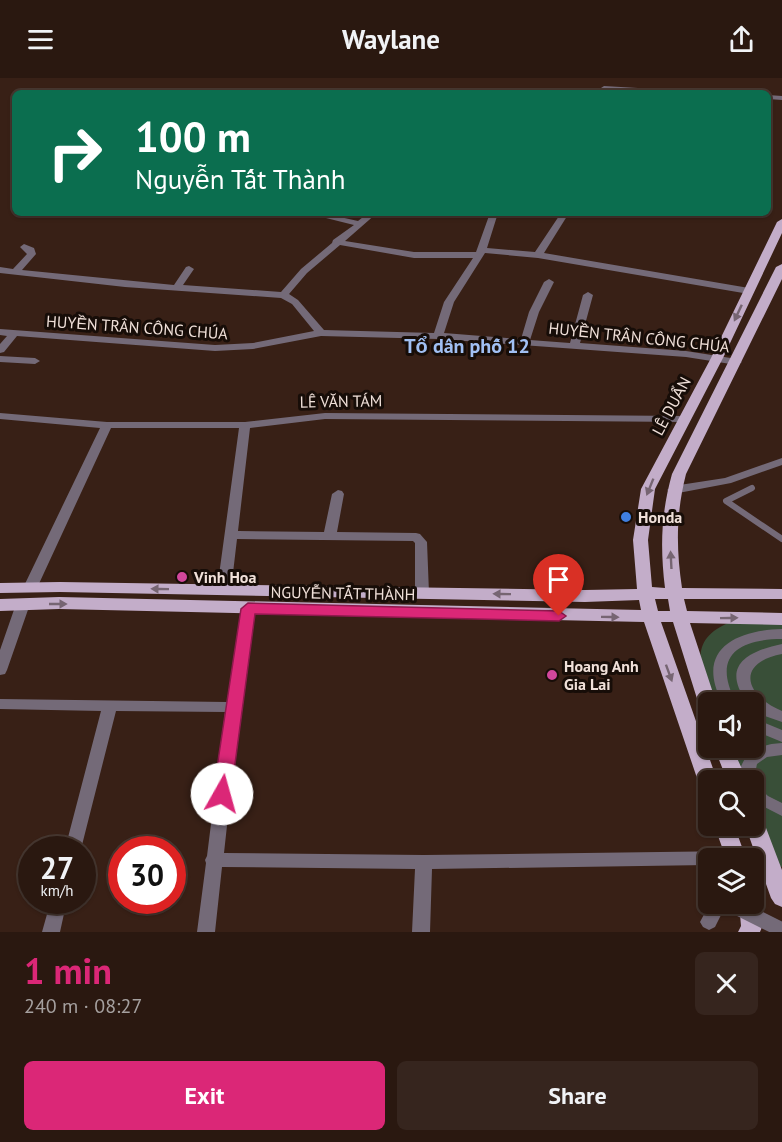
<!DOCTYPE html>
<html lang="en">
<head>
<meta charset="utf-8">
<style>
	body { margin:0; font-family:"PT Sans",sans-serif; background:#36251e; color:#f1f3f6; height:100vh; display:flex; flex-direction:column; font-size:22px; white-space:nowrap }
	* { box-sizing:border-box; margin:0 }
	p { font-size:20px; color:#a5a09f }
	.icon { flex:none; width:33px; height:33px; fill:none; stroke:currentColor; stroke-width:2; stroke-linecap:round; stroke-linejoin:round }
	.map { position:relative; height:854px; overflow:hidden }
	.panel { display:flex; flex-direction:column; background:#2a1810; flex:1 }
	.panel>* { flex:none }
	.hud { position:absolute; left:12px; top:12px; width:759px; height:126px; border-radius:9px; box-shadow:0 2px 4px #0004,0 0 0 2px #463730; background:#0b6e4f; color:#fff; overflow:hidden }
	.controls { position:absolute; left:698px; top:614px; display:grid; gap:12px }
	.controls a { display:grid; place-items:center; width:66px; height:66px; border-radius:9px; background:#2a1810; box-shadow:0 2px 4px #0004,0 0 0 2px #463730; font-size:30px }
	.speed { position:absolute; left:18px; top:758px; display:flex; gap:12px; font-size:30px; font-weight:700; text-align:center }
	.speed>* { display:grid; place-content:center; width:78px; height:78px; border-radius:50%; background:#2a1810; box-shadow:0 2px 4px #0004,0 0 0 2px #463730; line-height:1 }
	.speed small { font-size:15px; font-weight:400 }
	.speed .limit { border:9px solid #d22; background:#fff; color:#111 }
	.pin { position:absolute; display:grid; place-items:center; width:51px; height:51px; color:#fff; margin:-62px -26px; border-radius:50% 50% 50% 0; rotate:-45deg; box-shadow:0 0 6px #0007 }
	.pin .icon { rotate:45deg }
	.me { position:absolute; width:66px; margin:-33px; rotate:7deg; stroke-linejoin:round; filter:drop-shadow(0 0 4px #0008) }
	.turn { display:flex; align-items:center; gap:21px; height:126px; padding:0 24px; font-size:27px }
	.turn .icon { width:78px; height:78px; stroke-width:2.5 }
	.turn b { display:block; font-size:42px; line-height:51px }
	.round { display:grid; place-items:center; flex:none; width:63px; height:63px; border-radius:9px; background:#36251e }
	.head { display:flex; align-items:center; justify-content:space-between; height:102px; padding:0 24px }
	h1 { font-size:36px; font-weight:800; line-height:45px; color:#db2777 }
	.cta { display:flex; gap:12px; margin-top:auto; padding:12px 24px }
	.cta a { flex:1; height:69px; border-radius:9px; background:#db2777; color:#fff; font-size:24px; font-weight:800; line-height:69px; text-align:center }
	.cta a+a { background:#36251e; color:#f1f3f6 }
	header { display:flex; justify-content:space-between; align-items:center; height:78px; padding:0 24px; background:#2a1810; font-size:27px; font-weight:800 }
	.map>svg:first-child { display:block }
	.green { fill:#394f38 }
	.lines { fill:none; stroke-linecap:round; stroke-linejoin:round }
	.lane { stroke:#746a78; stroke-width:6 }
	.street { fill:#746a78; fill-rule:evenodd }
	.primary { fill:#c3adc9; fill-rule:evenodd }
	.street-bridge { stroke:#746a78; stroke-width:15 }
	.oneway { fill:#766572 }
	.route { fill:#db2777; stroke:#8e194d; stroke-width:1.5 }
	.shop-dot { fill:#3f7fe0; stroke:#170d08; stroke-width:2 }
	.hotel-dot { fill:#d1479c; stroke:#170d08; stroke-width:2 }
	.labels { text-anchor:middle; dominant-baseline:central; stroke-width:6; stroke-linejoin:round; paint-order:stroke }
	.street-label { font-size:16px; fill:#f0e0d9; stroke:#170d08 }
	.poi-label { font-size:16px; font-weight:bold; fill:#f0e0d9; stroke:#170d08; text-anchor:start }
	.quarter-label { font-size:20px; font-weight:bold; fill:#a1c0f3; stroke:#170d08 }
</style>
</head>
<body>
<header><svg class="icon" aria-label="menu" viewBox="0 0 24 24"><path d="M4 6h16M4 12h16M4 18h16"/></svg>Waylane<svg class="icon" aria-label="share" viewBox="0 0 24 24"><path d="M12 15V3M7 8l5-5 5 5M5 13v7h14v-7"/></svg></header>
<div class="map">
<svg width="782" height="854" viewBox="0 0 782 854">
	<rect width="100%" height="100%" fill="#382016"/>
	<!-- green -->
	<path class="green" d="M733,543L782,544V789L775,786L753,735V702H740L727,669H753V624H709C700,586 688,560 733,543Z"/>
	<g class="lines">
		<!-- lane -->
		<path class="lane" d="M752,410L726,423L782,461"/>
		<!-- street -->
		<path class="street" d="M604,8L689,13L692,15H654L602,11L601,10Z
			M768,17L782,18V22L768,21Z
			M306,135H322L358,143L368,135H377L345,163L414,174H476L490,135H498L487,170L535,174L561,135H569L544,175L749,210L754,213L749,216L538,180L485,175L454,224L444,255L521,261L529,234L544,204L549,201L554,204L539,234L530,262L570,265L583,217L588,214L593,217L580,265L686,273L737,281L742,284L737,287L686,279L438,261L321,258L253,271L215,273L17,258L4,274L0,275V266L7,258L0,257V251L215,267L253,265L314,253L292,226L281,220L125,209L0,195V189L13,191L27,176L20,169L24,166L34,170L36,176L22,192L174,207L186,189L189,188L194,191L183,207L281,214L301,191L332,165L333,162L354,147ZM340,167L414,180H473L444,224L434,255L324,252L298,222L289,216L307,195Z
			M0,278L35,280L40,283L35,286L0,284Z
			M0,335L107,344H245L325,335L683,338L688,341L683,344L325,341L250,350L238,453L324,454L332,416L338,412L342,413L344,416L337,454L416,455L420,456L427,464L429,515L427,518H417L415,515V465L413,463L237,461L231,512L229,515H219L217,512L239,350H111L37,510L30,514L25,513L23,510L100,350L0,341Z
			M782,380V387L731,405L673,416L667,412L673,408L725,400Z
			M23,522L28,523L30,526L7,592L5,596L0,597V572L16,526L18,523Z
			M248,526L253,528L255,531L240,629L224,775L424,777L736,773L742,775L744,780H708V787L432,791L430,854H412L415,791L222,789L215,854H197L206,785L205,782L207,778L225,634L116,633L81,771H65L101,633L0,631V621L227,624L241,531L243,528Z
			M782,551V561C737,561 712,579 736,624H722C695,572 735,552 782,551Z
			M782,566V576C735,585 745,618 782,633V644L762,637L753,630V624H747C720,587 749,573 782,566Z
			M753,640L782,652V664L753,652Z
			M782,665V677L767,679L757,686L753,705V702H739C739,676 758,666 782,665Z
			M753,707L758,709L768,718L782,725V738L753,723Z
			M51,822H67L60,854H42Z
			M710,825H727L715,849L709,852L703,849L700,844Z"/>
		<!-- primary -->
		<path class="primary" d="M782,141V155L723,280L655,411L648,462L652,509L665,510C660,470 661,435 672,396L776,189L782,186V201L686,396C676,435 676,470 682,510L782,511V521H684L687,533L782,535V547L690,545L716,624H708V634L702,632L699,627L673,544H661L697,646L708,645V659H702L717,702H708V711L701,708L698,703L644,544L59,531L0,533V521L59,519L641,532L639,522L585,524L60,514L0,515V505L60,504L585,512L637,511L633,462L641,411L711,280L777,144ZM655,521H668L670,533H658Z
			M714,669H732L747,702H727Z
			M753,734L760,736L763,742L782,792V829L775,826L771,820L745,747H753Z
			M714,747H734L746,780H726Z
			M753,817L757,819C762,829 765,844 760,854H738L741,848L739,825H753Z"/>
		<!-- street-bridge -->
		<path class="street-bridge" d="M728,825L782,852"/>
	</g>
	<!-- one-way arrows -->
	<defs><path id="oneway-solid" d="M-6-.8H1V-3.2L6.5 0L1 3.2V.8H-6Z" transform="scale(1.5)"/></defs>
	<g class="oneway">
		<use href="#oneway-solid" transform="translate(738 235) rotate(115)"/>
		<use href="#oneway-solid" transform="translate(650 409) rotate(112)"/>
		<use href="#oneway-solid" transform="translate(671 482) rotate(-93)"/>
		<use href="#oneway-solid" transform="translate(160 511) rotate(-179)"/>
		<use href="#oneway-solid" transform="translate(502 516) rotate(-179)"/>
		<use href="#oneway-solid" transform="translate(58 526)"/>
		<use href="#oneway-solid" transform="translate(610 539) rotate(1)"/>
		<use href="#oneway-solid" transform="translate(729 540) rotate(-1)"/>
		<use href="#oneway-solid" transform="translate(669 595) rotate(70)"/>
	</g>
	<!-- route -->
	<path class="route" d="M248,525L559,533L566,538L559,543L255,536L231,716L228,721L222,723L216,721L213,716L241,531Z"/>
	<!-- markers -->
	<circle class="shop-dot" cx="626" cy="439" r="6"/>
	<g class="hotel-dot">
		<circle cx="182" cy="499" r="6"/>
		<circle cx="552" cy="597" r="6"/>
	</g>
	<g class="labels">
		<!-- street labels -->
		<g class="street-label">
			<text transform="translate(137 249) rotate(4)">HUYỀN TRÂN CÔNG CHÚA</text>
			<text transform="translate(639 259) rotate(6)">HUYỀN TRÂN CÔNG CHÚA</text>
			<text transform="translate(341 323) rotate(-1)">LÊ VĂN TÁM</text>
			<text transform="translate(671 328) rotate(-62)">LÊ DUẨN</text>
			<text transform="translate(343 515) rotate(1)">NGUYỄN TẤT THÀNH</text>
		</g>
		<!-- poi labels -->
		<g class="poi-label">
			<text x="638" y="439">Honda</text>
			<text x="194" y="499">Vinh Hoa</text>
			<text x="564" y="588">Hoang Anh<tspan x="564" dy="18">Gia Lai</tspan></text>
		</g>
		<!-- quarter labels -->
		<g class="quarter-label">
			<text x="467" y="268">Tổ dân phố 12</text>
		</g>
	</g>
</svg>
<div class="controls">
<a><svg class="icon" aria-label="sound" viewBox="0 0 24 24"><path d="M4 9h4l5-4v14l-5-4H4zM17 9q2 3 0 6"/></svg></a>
<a><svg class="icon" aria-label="search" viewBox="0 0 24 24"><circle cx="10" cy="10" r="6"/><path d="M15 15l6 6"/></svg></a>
<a><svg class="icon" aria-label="layers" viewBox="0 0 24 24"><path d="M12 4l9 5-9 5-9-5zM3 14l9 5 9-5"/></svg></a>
</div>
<div class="speed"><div>27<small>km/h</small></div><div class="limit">30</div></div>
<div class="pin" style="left:559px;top:538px;background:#d93025"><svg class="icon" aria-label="arrive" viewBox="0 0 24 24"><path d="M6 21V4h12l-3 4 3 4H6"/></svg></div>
<svg class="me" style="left:222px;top:716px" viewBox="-20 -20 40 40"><circle r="19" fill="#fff"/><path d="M0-13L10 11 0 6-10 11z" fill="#db2777"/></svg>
<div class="hud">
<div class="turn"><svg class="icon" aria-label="right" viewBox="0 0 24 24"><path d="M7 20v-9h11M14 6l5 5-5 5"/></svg><div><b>100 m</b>Nguyễn Tất Thành</div></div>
</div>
</div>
<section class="panel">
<div class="head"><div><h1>1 min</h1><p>240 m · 08:27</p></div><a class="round"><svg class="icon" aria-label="close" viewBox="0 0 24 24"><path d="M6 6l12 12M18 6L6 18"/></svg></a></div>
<div class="cta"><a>Exit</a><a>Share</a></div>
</section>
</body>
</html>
